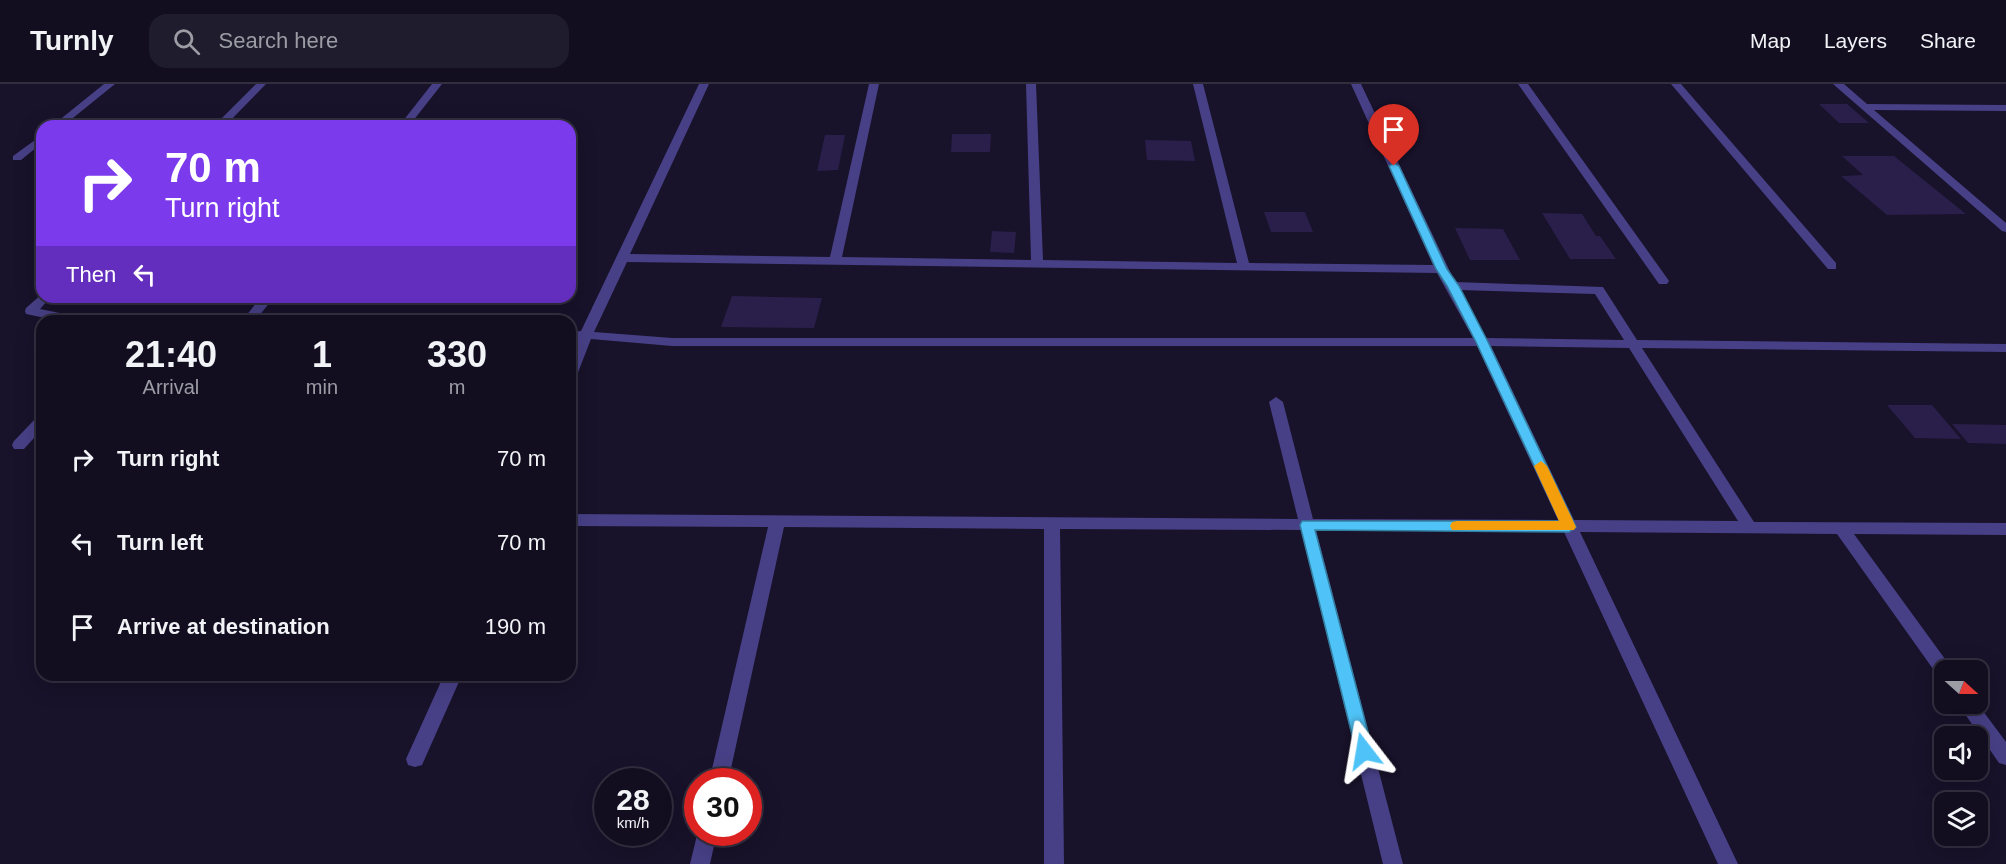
<!DOCTYPE html>
<html lang="en">
<head>
<meta charset="utf-8">
<style>
	body { margin:0; font-family:Arial,sans-serif; background:#1f1c2d; color:#f1f3f6; height:100vh; display:flex; flex-direction:column; font-size:22px; white-space:nowrap }
	* { box-sizing:border-box; margin:0 }
	p { font-size:20px; color:#9c9ca5 }
	.icon { flex:none; width:33px; height:33px; fill:none; stroke:currentColor; stroke-width:2; stroke-linecap:round; stroke-linejoin:round }
	.map { position:relative; flex:1; overflow:hidden }
	.side { position:absolute; left:36px; top:231px; width:540px; height:366px; display:flex; flex-direction:column; background:#120e20; border-radius:18px; box-shadow:0 6px 24px #0002,0 0 0 2px #312e3e }
	.side>* { flex:none }
	.top-card { position:absolute; left:36px; top:36px; width:540px; height:183px; border-radius:18px; box-shadow:0 6px 24px #0002,0 0 0 2px #312e3e; background:#7c3aed; color:#fff; overflow:hidden }
	.needle { width:39px; rotate:111deg }
	.controls { position:absolute; left:1934px; top:576px; display:grid; gap:12px }
	.controls a { display:grid; place-items:center; width:54px; height:54px; border-radius:12px; background:#120e20; box-shadow:0 6px 24px #0002,0 0 0 2px #312e3e; font-size:30px }
	.speed { position:absolute; left:594px; top:684px; display:flex; gap:12px; font-size:30px; font-weight:700; text-align:center }
	.speed>* { display:grid; place-content:center; width:78px; height:78px; border-radius:50%; background:#120e20; box-shadow:0 6px 24px #0002,0 0 0 2px #312e3e; line-height:1 }
	.speed small { font-size:15px; font-weight:400 }
	.speed .limit { border:9px solid #d22; background:#fff; color:#111 }
	.pin { position:absolute; display:grid; place-items:center; width:51px; height:51px; color:#fff; margin:-62px -26px; border-radius:50% 50% 50% 0; rotate:-45deg; box-shadow:0 0 6px #0007 }
	.pin .icon { rotate:45deg }
	.me { position:absolute; width:66px; margin:-33px; rotate:346deg; stroke-linejoin:round; filter:drop-shadow(0 0 4px #0008) }
	.turn { display:flex; align-items:center; gap:21px; height:126px; padding:0 30px; font-size:27px }
	.turn .icon { width:78px; height:78px; stroke-width:2.5 }
	.turn b { display:block; font-size:42px; line-height:51px }
	.then { display:flex; align-items:center; height:57px; padding:0 30px; background:#0003; gap:12px; font-size:22px }
	.eta { display:flex; justify-content:space-evenly; align-items:center; height:102px; text-align:center }
	.eta b { font-size:36px; font-weight:600; line-height:42px }
	ul { padding:0; list-style:none }
	li { display:flex; align-items:center; gap:18px; height:84px; padding:0 30px }
	li div { flex:1 }
	li b { display:block; font-size:22px }
	li em { font-style:normal }
	header { display:flex; align-items:center; gap:36px; box-sizing:border-box; height:84px; padding:0 30px; background:#120e20; border-bottom:2px solid #312e3e }
	header strong { font-size:28px }
	nav { display:flex; gap:33px; margin-inline-start:auto; font-size:21px }
	.search { width:420px; height:54px; background:#1f1c2d; display:flex; align-items:center; gap:15px; box-sizing:border-box; padding:0 21px; border-radius:18px; color:#9c9ca5; font-size:22px }
	.map>svg:first-child { display:block }
	.building { fill:#2a1f4a }
	.lines { fill:none; stroke-linecap:round; stroke-linejoin:round }
	.street { fill:#474086; fill-rule:evenodd }
	.route { fill:#4fc3f7; stroke:#337fa1; stroke-width:1.5 }
	.slow { fill:#f59e0b }
</style>
</head>
<body>
<header>
<strong>Turnly</strong>
<div class="search"><svg class="icon" aria-label="search" viewBox="0 0 24 24"><circle cx="10" cy="10" r="6"/><path d="M15 15l6 6"/></svg>Search here</div>
<nav><a>Map</a><a>Layers</a><a>Share</a></nav>
</header>
<div class="map">
<svg width="2006" height="780" viewBox="0 0 2006 780">
	<rect width="100%" height="100%" fill="#18122a"/>
	<!-- building -->
	<path class="building" d="M1819,20H1847L1869,39H1839Z
		M952,50H991L990,68H951Z
		M825,51H845L838,86L817,87Z
		M1145,56L1191,57L1195,77L1147,76Z
		M1842,72H1894L1966,130L1887,131L1841,92L1863,91Z
		M1264,128H1305L1313,148H1271Z
		M1542,129L1582,130L1596,152H1600L1616,175H1570Z
		M1455,144L1503,145L1520,176H1470Z
		M992,147L1016,148L1014,169L990,168Z
		M732,212L822,214L814,244L721,243Z
		M1887,321H1932L1961,355L1915,354Z
		M1952,340L2006,341V360L1968,359Z"/>
	<g class="lines">
		<!-- street -->
		<path class="street" d="M104,0H115L63,42H52Z
			M256,0H266L225,42H214Z
			M432,0H442L409,42H399Z
			M699,0H709L630,170L830,173L869,0H879L842,173L1031,176L1026,0H1036L1043,176L1237,179L1193,0H1203L1249,179L1433,181L1351,0H1361L1455,198L1603,203L1637,256L2006,260V268L1642,264L1754,438L2006,439V451L1854,450L1953,586H1944V594L1938,592L1837,450L1580,448L1738,780H1718L1564,448L1316,446L1403,780H1383L1301,446L1060,445L1064,780H1044V445L784,443L728,698H709L768,443L570,442V430L1298,435L1269,318L1276,313L1283,318L1313,435L1558,436L1477,262H672L591,255L577,291L570,295V274L578,256H570V248L581,247ZM627,178L1437,189L1473,254H672L594,248ZM1459,206L1595,210L1624,256L1486,254ZM1491,262L1629,264L1738,437L1574,436Z
			M1518,0H1528L1667,194L1669,197L1667,200H1659Z
			M1671,0H1681L1836,179V185H1828Z
			M1833,0H1844L1867,20L2006,21V27L1874,26L2006,139V148L2002,147Z
			M42,51V59L21,76H13V72Z
			M42,210V213H51L40,225L84,234L85,237H60L26,230L25,227L26,224Z
			M261,213H274L255,237H242Z
			M42,331V345L24,365H14L12,361L14,357L37,333Z
			M444,591H462L422,681L415,683L408,681L406,675Z
			M1977,619L2006,658V681L1999,679L1958,620Z
			M698,747L717,748L710,780H690Z"/>
	</g>
	<!-- route -->
	<path class="route" d="M1394,79L1399,82L1447,185L1459,202L1488,258L1576,443L1569,448L1315,446L1373,667L1370,672L1364,675L1358,672L1356,667L1300,441L1302,437H1560L1476,258L1447,202L1436,185L1389,82Z"/>
	<!-- slow -->
	<path class="slow" d="M1541,377L1547,382L1576,443L1574,446H1452L1450,442L1452,438L1457,437H1559L1534,382Z"/>
</svg>
<div class="controls">
<a><svg class="needle" viewBox="-14 -14 28 28"><path d="M0-13l5 13h-10z" fill="#e53935"/><path d="M0 13l5-13h-10z" fill="#9c9ca5"/></svg></a>
<a><svg class="icon" aria-label="sound" viewBox="0 0 24 24"><path d="M4 9h4l5-4v14l-5-4H4zM17 9q2 3 0 6"/></svg></a>
<a><svg class="icon" aria-label="layers" viewBox="0 0 24 24"><path d="M12 4l9 5-9 5-9-5zM3 14l9 5 9-5"/></svg></a>
</div>
<div class="speed"><div>28<small>km/h</small></div><div class="limit">30</div></div>
<div class="pin" style="left:1394px;top:82px;background:#d93025"><svg class="icon" aria-label="arrive" viewBox="0 0 24 24"><path d="M6 21V4h12l-3 4 3 4H6"/></svg></div>
<svg class="me" style="left:1364px;top:667px" viewBox="-20 -20 40 40"><path d="M0-17L14 15 0 8-14 15z" fill="#4fc3f7" stroke="#fff" stroke-width="4"/></svg>
<div class="top-card">
<div class="turn"><svg class="icon" aria-label="right" viewBox="0 0 24 24"><path d="M7 20v-9h11M14 6l5 5-5 5"/></svg><div><b>70 m</b>Turn right</div></div>
<div class="then">Then<svg class="icon" aria-label="left" viewBox="0 0 24 24"><path d="M17 20v-9H6M10 6l-5 5 5 5"/></svg></div>
</div>
<section class="side">
<div class="eta">
<div><b>21:40</b><p>Arrival</p></div>
<div><b>1</b><p>min</p></div>
<div><b>330</b><p>m</p></div>
</div>
<ul>
<li><svg class="icon" aria-label="right" viewBox="0 0 24 24"><path d="M7 20v-9h11M14 6l5 5-5 5"/></svg><div><b>Turn right</b></div><em>70 m</em></li>
<li><svg class="icon" aria-label="left" viewBox="0 0 24 24"><path d="M17 20v-9H6M10 6l-5 5 5 5"/></svg><div><b>Turn left</b></div><em>70 m</em></li>
<li><svg class="icon" aria-label="arrive" viewBox="0 0 24 24"><path d="M6 21V4h12l-3 4 3 4H6"/></svg><div><b>Arrive at destination</b></div><em>190 m</em></li>
</ul>
</section>
</div>
</body>
</html>
